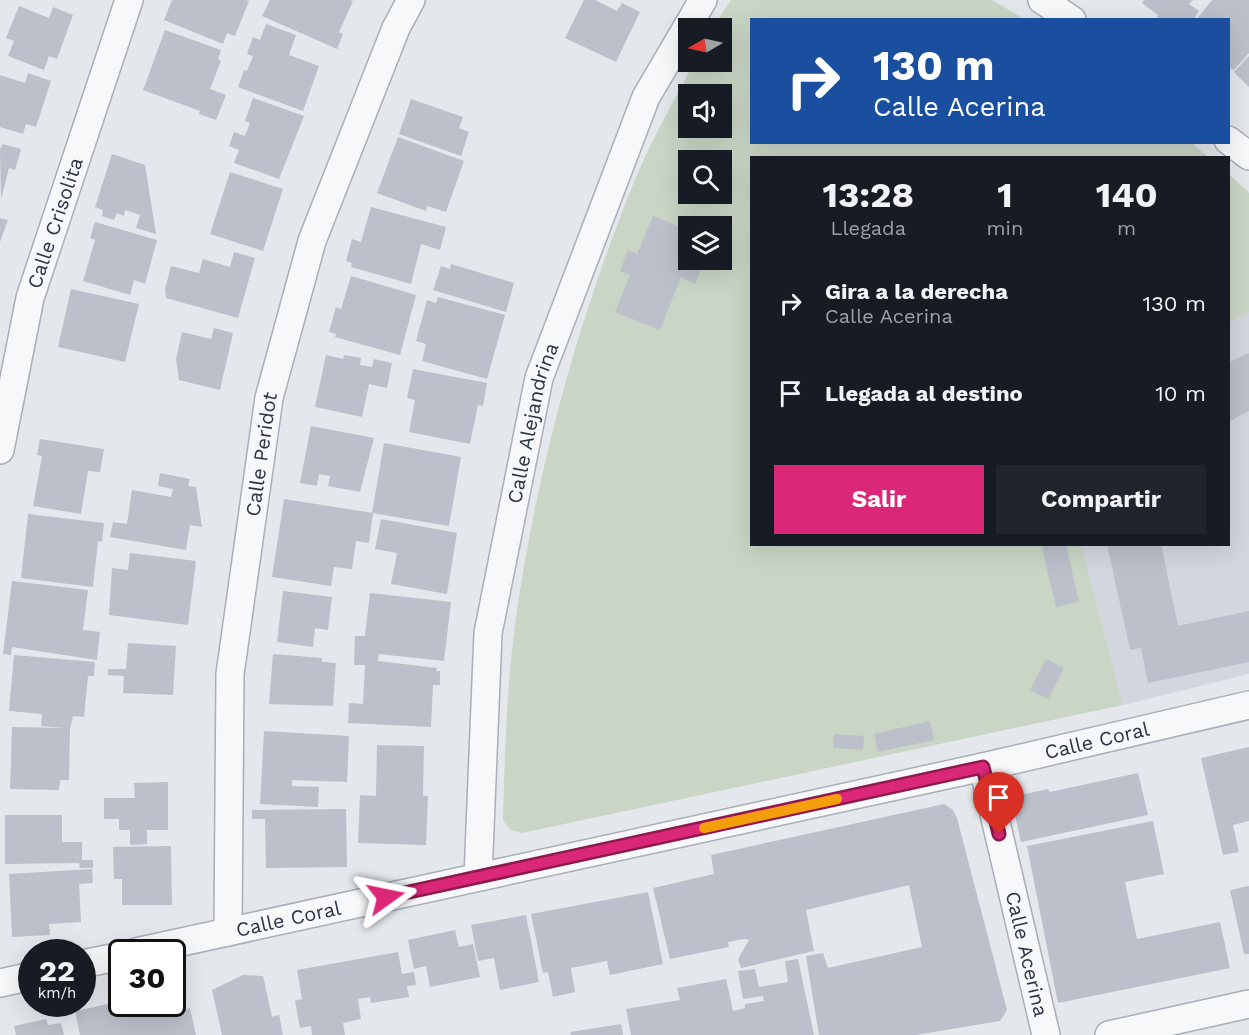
<!DOCTYPE html>
<html lang="es">
<head>
<meta charset="utf-8">
<style>
	body { margin:0; font-family:"Work Sans",sans-serif; background:#20242c; color:#f1f3f6; height:100vh; display:flex; flex-direction:column; font-size:22px; white-space:nowrap }
	* { box-sizing:border-box; margin:0 }
	p { font-size:20px; color:#9ea1a6 }
	.icon { flex:none; width:33px; height:33px; fill:none; stroke:currentColor; stroke-width:2; stroke-linecap:round; stroke-linejoin:round }
	.map { position:relative; flex:1; overflow:hidden }
	.details { position:absolute; left:750px; top:156px; width:480px; height:390px; display:flex; flex-direction:column; background:#171b24; border-radius:0px; box-shadow:0 6px 24px #0002 }
	.details>* { flex:none }
	.banner { position:absolute; left:750px; top:18px; width:480px; height:126px; border-radius:0px; box-shadow:0 6px 24px #0002; background:#1a4fa0; color:#fff; overflow:hidden }
	.needle { width:39px; rotate:261deg }
	.fabs { position:absolute; left:678px; top:18px; display:grid; gap:12px }
	.fabs a { display:grid; place-items:center; width:54px; height:54px; border-radius:0px; background:#171b24; box-shadow:0 6px 24px #0002; font-size:30px }
	.speed { position:absolute; left:18px; top:939px; display:flex; gap:12px; font-size:30px; font-weight:700; text-align:center }
	.speed>* { display:grid; place-content:center; width:78px; height:78px; border-radius:50%; background:#171b24; box-shadow:0 6px 24px #0002; line-height:1 }
	.speed small { font-size:15px; font-weight:400 }
	.speed .limit { border:3px solid #111; border-radius:9px; background:#fff; color:#111 }
	.pin { position:absolute; display:grid; place-items:center; width:51px; height:51px; color:#fff; margin:-62px -26px; border-radius:50% 50% 50% 0; rotate:-45deg; box-shadow:0 0 6px #0007 }
	.pin .icon { rotate:45deg }
	.me { position:absolute; width:66px; margin:-33px; rotate:78deg; stroke-linejoin:round; filter:drop-shadow(0 0 4px #0008) }
	.turn { display:flex; align-items:center; gap:21px; height:126px; padding:0 24px; font-size:27px }
	.turn .icon { width:78px; height:78px; stroke-width:2.5 }
	.turn b { display:block; font-size:42px; line-height:51px }
	.eta { display:flex; justify-content:space-evenly; align-items:center; height:102px; text-align:center }
	.eta b { font-size:36px; font-weight:700; line-height:42px }
	.button { display:flex; gap:12px; margin-top:auto; padding:12px 24px }
	.button a { flex:1; height:69px; border-radius:0px; background:#db2777; color:#fff; font-size:24px; font-weight:700; line-height:69px; text-align:center }
	.button a+a { background:#20242c; color:#f1f3f6 }
	ul { padding:0; list-style:none }
	li { display:flex; align-items:center; gap:18px; height:90px; padding:0 24px }
	li div { flex:1 }
	li b { display:block; font-size:22px }
	li em { font-style:normal }
	.map>svg:first-child { display:block }
	.built { fill:#d2d6de }
	.green { fill:#c9d6c5; fill-rule:evenodd }
	.building { fill:#bbc0ca }
	.lines { fill:none; stroke-linecap:round; stroke-linejoin:round }
	.minor-casing { stroke:#a9aeb7; stroke-width:30 }
	.minor { stroke:#f7f8fa; stroke-width:27 }
	.route-casing { stroke:#8e194d; stroke-width:15 }
	.route { stroke:#db2777; stroke-width:10 }
	.slow { stroke:#f59e0b; stroke-width:10 }
	.labels { text-anchor:middle; dominant-baseline:central; stroke-width:5; stroke-linejoin:round; paint-order:stroke }
	.street-label { font-size:20px; fill:#2b3445; stroke:#f4f6f9 }
</style>
</head>
<body>
<div class="map">
<svg width="1249" height="1035" viewBox="0 0 1249 1035">
	<rect width="100%" height="100%" fill="#e4e7ec"/>
	<!-- built -->
	<path class="built" d="M1249,312V674L1123,705L1081,545L1228,544L1229,323Z"/>
	<!-- green -->
	<path class="green" d="M731,0H992L1024,19L752,20V142H1191L1208,157L752,158V544L1081,545L1123,705L522,833L510,830L503,820C505,748 507,674 518,603C540,460 578,321 632,187C649,144 673,103 694,62H722V28H712ZM688,94H722V128H688ZM688,160H722V194H688ZM688,226H722V260H688Z
		M1229,174L1249,193V312L1229,323Z"/>
	<!-- building -->
	<path class="building" d="M172,0H245L249,1L235,36L227,33L223,44L164,20Z
		M270,0H350L353,1L339,32L343,34L337,49L262,16Z
		M584,0H595L617,11L622,3L640,12L616,62L565,38Z
		M1144,0H1193L1189,4L1199,11L1193,20H1155L1158,15L1142,3Z
		M1212,0H1249V53L1234,70L1228,67V20H1196Z
		M19,6L49,18L53,7L73,15L57,59L49,56L44,70L8,56L14,41L6,38Z
		M266,24L296,35L289,55L319,66L303,111L238,87L244,70L247,71L253,56L247,54L253,37L260,40Z
		M165,30L221,50L218,59L221,61L210,89L226,95L216,120L199,114L200,111L143,90Z
		M1249,56V87L1234,72Z
		M28,73L51,81L36,127L26,124L23,134L0,127V75L25,83Z
		M253,98L304,116L279,179L234,163L239,150L229,146L234,132L245,136L250,123L245,121Z
		M411,99L463,117L459,128L469,132L461,156L399,134Z
		M398,137L464,161L446,212L427,206L426,211L377,193Z
		M3,144L21,149L15,170L9,168L1,199L0,149Z
		M112,154L145,165L156,234L136,228L140,215L125,210L124,216L117,213L114,220L102,216L103,210L95,207Z
		M230,172L283,189L263,251L210,234Z
		M371,207L446,227L440,250L421,244L411,284L351,267L352,263L346,261L352,239L361,242Z
		M653,216L688,230V260H705L695,284L681,277L660,330L615,312L630,275L620,271L628,250L637,254Z
		M0,218L8,220L0,242Z
		M95,222L157,240L145,284L134,280L130,295L83,281L95,240L90,238Z
		M234,252L255,258L238,318L166,298L165,289L171,266L199,273L203,259L230,267Z
		M451,264L514,283L506,312L433,290L441,266L450,269Z
		M351,276L416,295L400,355L335,337L336,334L329,332L336,307L341,309Z
		M71,289L139,304L125,362L58,347Z
		M438,297L505,315L487,379L422,361L426,344L416,341L427,300L436,303Z
		M214,328L233,333L220,390L179,380L176,359L182,332L211,339Z
		M1249,353V411L1228,422V363Z
		M326,355L343,359L344,355L361,358L360,365L372,367L374,359L392,363L387,388L369,384L362,417L315,407Z
		M413,369L487,383L483,406L478,405L470,444L409,432L415,400L407,398Z
		M311,426L374,438L360,492L328,486L330,476L319,474L317,486L300,483Z
		M40,439L104,449L100,472L88,471L81,514L33,506L42,456L37,455Z
		M384,443L461,457L449,526L372,513Z
		M160,473L190,479L188,486L196,487L202,527L190,525L186,550L110,537L113,522L127,524L132,490L171,497L173,489L158,486Z
		M284,499L373,513L369,543L356,541L352,569L334,567L331,586L272,577Z
		M28,514L104,523L102,542L98,541L93,587L21,578Z
		M381,519L457,533L447,594L391,584L397,553L375,549Z
		M1041,544H1066L1079,602L1056,607Z
		M1107,544H1161L1178,626L1249,611V662L1148,683L1141,648L1130,650Z
		M130,553L196,561L188,625L109,615L112,568L128,570Z
		M12,581L88,590L83,630L100,632L97,660L12,647L11,655L3,654Z
		M283,591L332,597L328,630L315,628L313,647L277,642Z
		M370,593L451,602L444,661L379,654L378,661L437,668L436,671H440V685H433L431,727L348,723L349,703L363,704L365,665H354L355,636H365Z
		M128,643L176,646L173,695L123,693L124,676L108,675V669H126Z
		M273,654L322,658V662L336,663L333,706L269,704Z
		M14,655L95,662L94,676H88L84,717L73,716L70,729L69,780H60L59,790L10,789L12,727L65,728L41,726L42,714L9,711Z
		M1046,659L1064,668L1048,699L1030,690Z
		M930,721L934,740L878,752L874,734Z
		M264,731L349,736L347,782L292,780V786L319,787L318,807L260,804Z
		M834,734L864,736L863,750L833,748Z
		M377,745L424,746L423,796H428L426,845L358,843L360,795L376,796Z
		M1249,747V821L1233,825L1239,852L1223,855L1201,758Z
		M1138,773L1148,815L1021,842L1011,797L1048,789L1050,792Z
		M168,782V830H147V844L130,845V830H119V819H104V798H135L134,783Z
		M944,804L953,810L957,818L1007,1010L1000,1021L916,1035H819L806,956L823,953L828,968L922,947L909,885L806,910L814,951L741,968L738,959L749,940L744,939L728,942L729,947L670,959L653,888L714,874L711,855Z
		M346,809L347,867L266,868L265,819H252V810Z
		M5,815H62V842H82V860H93V868H80L79,863L5,864Z
		M1153,821L1164,874L1125,882L1137,939L1220,922L1230,968L1058,1003L1027,846Z
		M171,846L172,905H122V879H114L113,847Z
		M92,869L93,883L79,884L81,922L49,924L50,935L12,937L9,874Z
		M1249,886V954H1244L1230,890Z
		M648,892L663,964L610,975L607,961L571,968L575,992L553,997L548,972L543,973L531,914Z
		M526,915L539,982L500,990L494,958L478,961L471,925Z
		M455,930L459,947L473,944L480,977L430,987L426,966L414,969L408,940Z
		M398,952L402,974L414,972L416,985L407,986L409,997L371,1003L370,997L358,999L361,1019L343,1023L345,1035H312L311,1026L300,1028L295,1001L302,999L297,970Z
		M798,959L814,1035H631L626,1009L680,1000L677,988L726,979L733,1011L745,1008V1004L764,1001L763,996L743,999L738,971L755,969L759,987L788,982L785,961Z
		M243,975L263,976L272,1017L279,1015L283,1035H222L212,990Z
		M183,995L186,1009L190,1008L196,1035H80L75,1011L122,1001V1004L136,1005L172,1004V997Z
		M46,1019L48,1025L61,1023L64,1035H16L14,1026Z
		M621,1024L623,1035H571L570,1032Z"/>
	<g class="lines">
		<defs>
			<g id="minor">
				<path d="M1042,0L1072,20"/>
				<path d="M1228,140L1249,156"/>
				<path id="s1" d="M0,450L30,298L129,0"/>
				<path id="s2" d="M983,767L1046,1035"/>
				<path id="s3" d="M478,877L488,633L539,378L646,97L703,0"/>
				<path id="s4" d="M228,932L230,674L269,398L312,241L396,28L411,0"/>
				<path id="s5" d="M136,952L983,767L1249,705"/>
				<path d="M82,964L122,956"/>
				<path d="M0,983L32,976"/>
				<path d="M1109,1035L1249,1004"/>
			</g>
		</defs>
		<!-- minor casing -->
		<use href="#minor" class="minor-casing"/>
		<!-- minor -->
		<use href="#minor" class="minor"/>
	</g>
	<g class="lines">
		<defs>
			<path id="route" d="M386,897L983,767L999,834"/>
		</defs>
		<!-- route casing -->
		<use href="#route" class="route-casing"/>
		<!-- route -->
		<use href="#route" class="route"/>
		<!-- slow -->
		<path class="slow" d="M704,828L837,799"/>
	</g>
	<g class="labels">
		<!-- street labels -->
		<g class="street-label">
			<text stroke="none"><textPath href="#s1" startOffset="234">Calle Crisolita</textPath></text>
			<text stroke="none"><textPath href="#s3" startOffset="459">Calle Alejandrina</textPath></text>
			<text stroke="none"><textPath href="#s4" startOffset="480">Calle Peridot</textPath></text>
			<text stroke="none"><textPath href="#s5" startOffset="984">Calle Coral</textPath></text>
			<text stroke="none"><textPath href="#s5" startOffset="156">Calle Coral</textPath></text>
			<text stroke="none"><textPath href="#s2" startOffset="192">Calle Acerina</textPath></text>
		</g>
	</g>
</svg>
<div class="fabs">
<a><svg class="needle" viewBox="-14 -14 28 28"><path d="M0-13l5 13h-10z" fill="#e53935"/><path d="M0 13l5-13h-10z" fill="#9ea1a6"/></svg></a>
<a><svg class="icon" aria-label="sound" viewBox="0 0 24 24"><path d="M4 9h4l5-4v14l-5-4H4zM17 9q2 3 0 6"/></svg></a>
<a><svg class="icon" aria-label="search" viewBox="0 0 24 24"><circle cx="10" cy="10" r="6"/><path d="M15 15l6 6"/></svg></a>
<a><svg class="icon" aria-label="layers" viewBox="0 0 24 24"><path d="M12 4l9 5-9 5-9-5zM3 14l9 5 9-5"/></svg></a>
</div>
<div class="speed"><div>22<small>km/h</small></div><div class="limit">30</div></div>
<div class="pin" style="left:999px;top:834px;background:#d93025"><svg class="icon" aria-label="arrive" viewBox="0 0 24 24"><path d="M6 21V4h12l-3 4 3 4H6"/></svg></div>
<svg class="me" style="left:386px;top:897px" viewBox="-20 -20 40 40"><path d="M0-17L14 15 0 8-14 15z" fill="#db2777" stroke="#fff" stroke-width="4"/></svg>
<div class="banner">
<div class="turn"><svg class="icon" aria-label="right" viewBox="0 0 24 24"><path d="M7 20v-9h11M14 6l5 5-5 5"/></svg><div><b>130 m</b>Calle Acerina</div></div>
</div>
<section class="details">
<div class="eta">
<div><b>13:28</b><p>Llegada</p></div>
<div><b>1</b><p>min</p></div>
<div><b>140</b><p>m</p></div>
</div>
<ul>
<li><svg class="icon" aria-label="right" viewBox="0 0 24 24"><path d="M7 20v-9h11M14 6l5 5-5 5"/></svg><div><b>Gira a la derecha</b><p>Calle Acerina</p></div><em>130 m</em></li>
<li><svg class="icon" aria-label="arrive" viewBox="0 0 24 24"><path d="M6 21V4h12l-3 4 3 4H6"/></svg><div><b>Llegada al destino</b></div><em>10 m</em></li>
</ul>
<div class="button"><a>Salir</a><a>Compartir</a></div>
</section>
</div>
</body>
</html>
